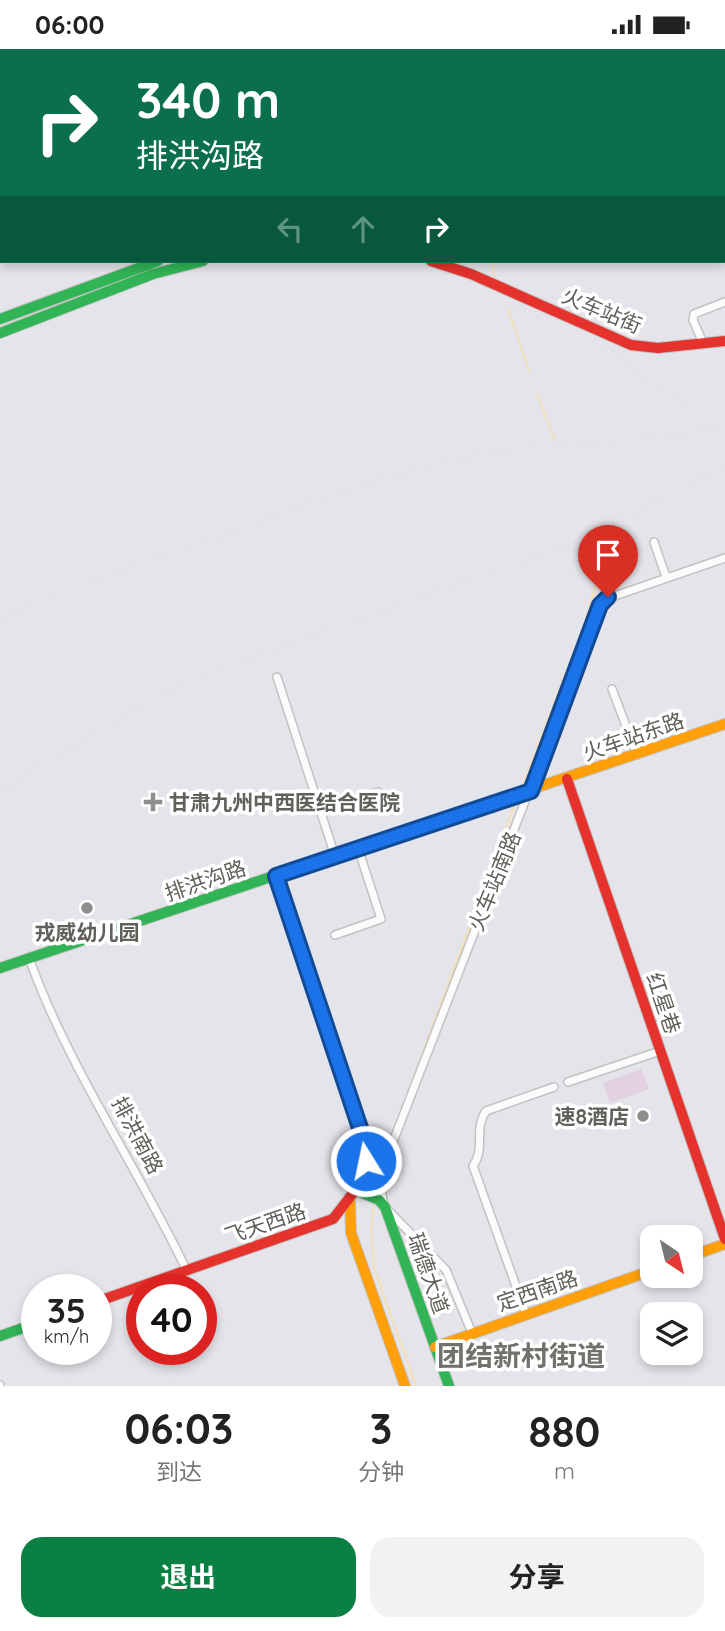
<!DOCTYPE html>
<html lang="zh">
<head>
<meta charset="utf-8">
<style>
	body { margin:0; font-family:Quicksand,"Noto Sans SC",sans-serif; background:#f2f2f2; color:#222; height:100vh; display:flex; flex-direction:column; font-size:26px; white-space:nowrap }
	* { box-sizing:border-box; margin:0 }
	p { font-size:23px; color:#767676 }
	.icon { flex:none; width:38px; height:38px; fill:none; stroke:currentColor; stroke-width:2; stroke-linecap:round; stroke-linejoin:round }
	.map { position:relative; height:1337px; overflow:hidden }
	.details { display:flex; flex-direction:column; background:#fff; flex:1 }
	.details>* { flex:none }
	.guide { position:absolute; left:0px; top:0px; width:726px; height:214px; box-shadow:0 4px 10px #0003; background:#0b6e4f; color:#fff; overflow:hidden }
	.needle { width:46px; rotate:145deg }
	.tools { position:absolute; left:640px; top:1176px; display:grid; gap:14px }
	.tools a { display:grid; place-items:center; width:63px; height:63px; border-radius:14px; background:#fff; box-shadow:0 4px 10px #0003; font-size:35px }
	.speed { position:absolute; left:21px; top:1225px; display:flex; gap:14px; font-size:35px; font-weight:700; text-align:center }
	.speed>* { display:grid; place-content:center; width:91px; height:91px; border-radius:50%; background:#fff; box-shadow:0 4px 10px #0003; line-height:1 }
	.speed small { font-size:18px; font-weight:400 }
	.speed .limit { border:10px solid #d22; background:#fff; color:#111 }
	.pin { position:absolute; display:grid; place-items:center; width:60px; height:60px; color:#fff; margin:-72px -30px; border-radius:50% 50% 50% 0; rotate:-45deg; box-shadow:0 0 7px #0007 }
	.pin .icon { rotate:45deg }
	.me { position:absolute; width:77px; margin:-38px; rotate:350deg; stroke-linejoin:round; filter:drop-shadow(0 0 5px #0008) }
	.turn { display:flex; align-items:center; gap:24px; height:147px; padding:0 21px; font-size:32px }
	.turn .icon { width:91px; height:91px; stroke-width:2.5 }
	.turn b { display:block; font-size:49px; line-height:60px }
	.lanes { display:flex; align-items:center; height:66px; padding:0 21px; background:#0003; justify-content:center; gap:35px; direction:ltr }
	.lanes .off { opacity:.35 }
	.eta { display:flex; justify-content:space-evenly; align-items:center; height:119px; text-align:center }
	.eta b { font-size:42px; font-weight:700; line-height:49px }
	.action { display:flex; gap:14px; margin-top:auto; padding:14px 21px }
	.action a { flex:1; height:80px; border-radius:21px; background:#0b8043; color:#fff; font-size:28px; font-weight:700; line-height:80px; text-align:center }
	.action a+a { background:#f2f2f2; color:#222 }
	.status { display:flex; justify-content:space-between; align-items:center; height:49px; padding:0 35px; background:#fff; direction:ltr }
	.status svg { height:19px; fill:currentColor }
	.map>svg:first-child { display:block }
	.green { fill:#e3d0e1 }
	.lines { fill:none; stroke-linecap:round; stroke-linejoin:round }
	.stream { stroke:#f3e0b9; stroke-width:2 }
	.street-casing { stroke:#c2c2c2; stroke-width:10 }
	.fast-casing { stroke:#c2c2c1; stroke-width:12 }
	.slow-casing { stroke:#c2c2c1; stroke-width:12 }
	.jam-casing { stroke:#c2c2c1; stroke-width:12 }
	.street { stroke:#fbfbfc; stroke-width:7 }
	.fast { stroke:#30b455; stroke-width:10 }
	.slow { stroke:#ff9f0a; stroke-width:10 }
	.jam { stroke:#e5322d; stroke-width:10 }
	.rail { stroke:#e0dfe0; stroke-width:2; stroke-dasharray:2 9; stroke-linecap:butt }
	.route-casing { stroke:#114b97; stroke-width:18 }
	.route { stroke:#1a73e8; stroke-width:12 }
	.poi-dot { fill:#908e8c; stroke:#fff; stroke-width:2.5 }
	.labels { text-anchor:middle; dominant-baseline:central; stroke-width:7; stroke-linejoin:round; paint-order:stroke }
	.street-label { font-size:21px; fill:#62605a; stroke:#fff }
	.poi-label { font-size:21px; font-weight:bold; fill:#62605a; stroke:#fff; text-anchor:start }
	.district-label { font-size:28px; font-weight:bold; fill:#73716b; stroke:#fff }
</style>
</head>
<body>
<div class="status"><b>06:00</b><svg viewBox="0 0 49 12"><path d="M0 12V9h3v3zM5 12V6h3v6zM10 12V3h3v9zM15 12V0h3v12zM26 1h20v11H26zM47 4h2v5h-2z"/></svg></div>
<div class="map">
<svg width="725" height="1337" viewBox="0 0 725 1337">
	<rect width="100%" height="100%" fill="#e4e4ea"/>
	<!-- green -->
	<path class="green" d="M0,0H233L2,2L0,139Z
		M641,1020L649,1040L610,1054L603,1034Z"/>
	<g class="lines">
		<!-- stream -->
		<path class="stream" d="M502,2L505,0
			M491,212L496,230
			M508,260L529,322
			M537,345L554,389
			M521,740L586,571L596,535L597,513L590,493
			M400,1065L517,749
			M374,1145L383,1113
			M374,1154L371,1180L374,1219L416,1337"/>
		<defs>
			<path id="street" d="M703,294L693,271L694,265L725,253
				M654,493L666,528
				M277,628L335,807
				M612,640L637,706
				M320,762L378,743
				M335,886L381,870L358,799
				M29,909C68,1018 137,1117 187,1222
				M568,1033L660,1002
				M526,1265L473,1117C486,1099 473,1081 486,1062L554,1038
				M472,1284L446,1221L385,1158C377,1138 385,1118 391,1098L603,551L725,509
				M0,1336V1337"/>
			<path id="fast" d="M0,270L158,212
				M0,284L153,225L203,212
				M0,919L333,807
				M355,1141L379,1151L385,1158L449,1337
				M0,1287L37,1274"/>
			<path id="slow" d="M333,807L725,675
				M350,1153L351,1184L405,1337
				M691,1207L725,1195
				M435,1298L653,1221"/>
			<path id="jam" d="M623,2L629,0
				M683,2L687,0
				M431,212L471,225L631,296L658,299L725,292
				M567,730L725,1190
				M96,1253L333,1170L357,1139L367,1100L277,827"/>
		</defs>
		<!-- street casing -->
		<use href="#street" class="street-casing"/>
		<!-- fast casing -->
		<use href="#fast" class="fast-casing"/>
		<!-- slow casing -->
		<use href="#slow" class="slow-casing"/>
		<!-- jam casing -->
		<use href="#jam" class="jam-casing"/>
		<!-- street -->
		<use href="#street" class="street"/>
		<!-- fast -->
		<use href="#fast" class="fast"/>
		<!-- slow -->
		<use href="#slow" class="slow"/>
		<!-- jam -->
		<use href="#jam" class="jam"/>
		<!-- rail -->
		<path class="rail" d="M513,256C537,264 563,271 585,284C621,305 650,336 687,356
			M0,570C71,535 149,512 224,486C307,456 390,422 477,406C559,391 644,396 725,376
			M0,742L144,655L201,627L586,489L725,417"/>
	</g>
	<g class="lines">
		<defs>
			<path id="route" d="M366,1112L367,1100L276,827L531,742L600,556L608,548"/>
		</defs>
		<!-- route casing -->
		<use href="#route" class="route-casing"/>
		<!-- route -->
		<use href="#route" class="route"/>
	</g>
	<!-- markers -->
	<g class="poi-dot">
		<path d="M149.5 742.5h7v7h7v7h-7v7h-7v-7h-7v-7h7z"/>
		<circle cx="87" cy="859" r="7"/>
		<circle cx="643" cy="1067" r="7"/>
	</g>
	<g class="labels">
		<!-- street labels -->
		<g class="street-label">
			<text transform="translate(602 261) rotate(23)">火车站街</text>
			<text transform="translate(633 687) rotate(-19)">火车站东路</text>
			<text transform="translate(205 831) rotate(-19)">排洪沟路</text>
			<text transform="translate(494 832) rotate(-68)">火车站南路</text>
			<text transform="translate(664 954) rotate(71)">红星巷</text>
			<text transform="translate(138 1086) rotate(62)">排洪南路</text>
			<text transform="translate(265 1174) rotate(-19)">飞天西路</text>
			<text transform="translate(429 1224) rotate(71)">瑞德大道</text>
			<text transform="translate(537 1241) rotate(-19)">定西南路</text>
		</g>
		<!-- poi labels -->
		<g class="poi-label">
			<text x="169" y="753">甘肃九州中西医结合医院</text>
			<text x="87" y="883" text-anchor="middle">戎威幼儿园</text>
			<text x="629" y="1067" text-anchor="end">速8酒店</text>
		</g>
		<!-- district labels -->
		<g class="district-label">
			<text x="521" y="1306">团结新村街道</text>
		</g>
	</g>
</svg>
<div class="tools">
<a><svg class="needle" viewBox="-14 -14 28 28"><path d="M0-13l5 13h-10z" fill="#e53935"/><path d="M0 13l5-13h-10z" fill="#767676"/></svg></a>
<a><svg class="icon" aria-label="layers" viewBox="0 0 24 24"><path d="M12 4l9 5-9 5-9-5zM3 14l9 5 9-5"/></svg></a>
</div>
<div class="speed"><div>35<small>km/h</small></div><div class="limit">40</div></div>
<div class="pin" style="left:608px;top:548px;background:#d93025"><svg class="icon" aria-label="arrive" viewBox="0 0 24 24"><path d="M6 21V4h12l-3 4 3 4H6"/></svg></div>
<svg class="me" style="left:366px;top:1112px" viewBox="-20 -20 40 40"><circle r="17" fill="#1a73e8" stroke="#fff" stroke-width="3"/><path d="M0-11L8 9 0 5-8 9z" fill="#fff"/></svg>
<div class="guide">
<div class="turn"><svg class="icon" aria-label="right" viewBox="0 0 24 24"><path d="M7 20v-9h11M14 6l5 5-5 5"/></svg><div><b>340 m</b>排洪沟路</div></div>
<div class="lanes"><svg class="icon off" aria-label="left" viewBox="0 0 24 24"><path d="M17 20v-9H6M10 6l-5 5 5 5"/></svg><svg class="icon off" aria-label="ahead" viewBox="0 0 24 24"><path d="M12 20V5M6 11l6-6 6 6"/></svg><svg class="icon" aria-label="right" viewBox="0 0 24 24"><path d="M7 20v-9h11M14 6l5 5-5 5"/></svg></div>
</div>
</div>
<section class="details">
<div class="eta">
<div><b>06:03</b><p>到达</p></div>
<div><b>3</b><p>分钟</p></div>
<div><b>880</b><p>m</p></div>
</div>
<div class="action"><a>退出</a><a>分享</a></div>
</section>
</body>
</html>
